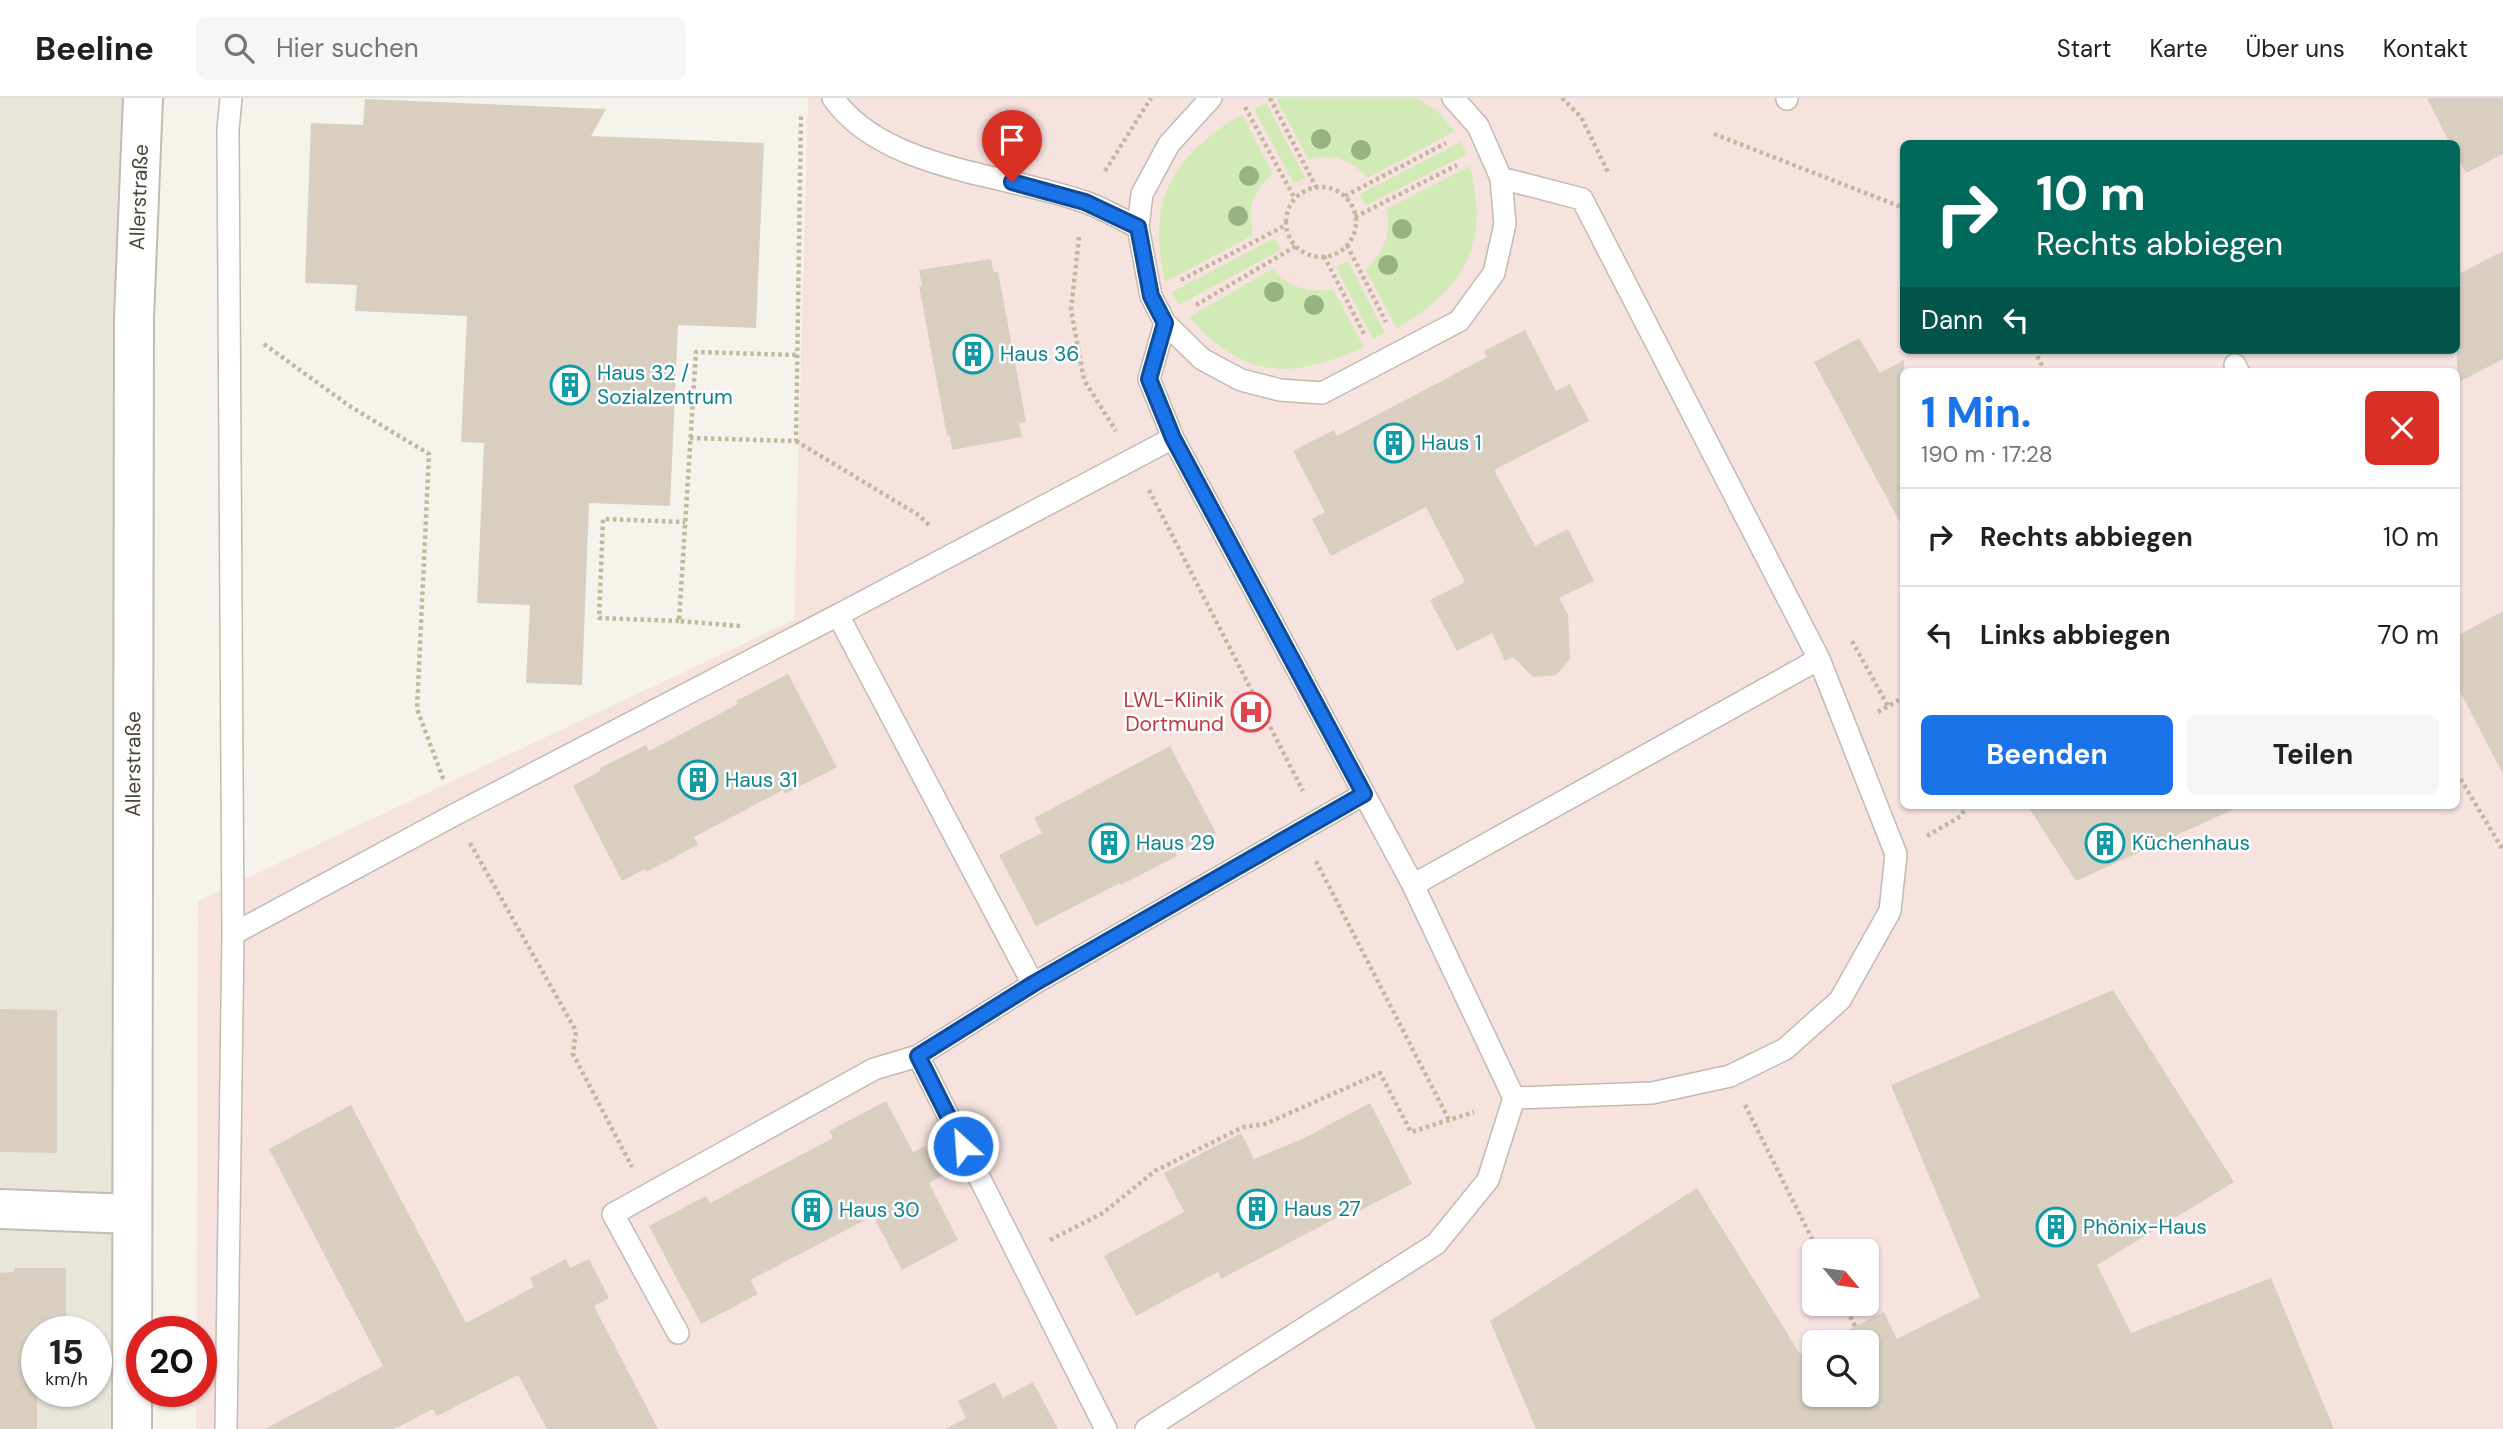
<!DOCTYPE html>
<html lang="de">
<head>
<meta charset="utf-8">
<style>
	body { margin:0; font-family:"DM Sans",sans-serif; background:#f6f6f6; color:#202124; height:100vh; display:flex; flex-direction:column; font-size:26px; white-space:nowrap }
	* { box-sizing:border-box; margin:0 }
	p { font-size:23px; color:#757577 }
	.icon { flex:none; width:38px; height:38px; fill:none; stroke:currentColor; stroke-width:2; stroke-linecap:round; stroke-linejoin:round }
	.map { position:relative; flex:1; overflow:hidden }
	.details { position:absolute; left:1900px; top:270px; width:560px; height:441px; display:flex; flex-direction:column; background:#fff; border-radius:10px; box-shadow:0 2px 5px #0004 }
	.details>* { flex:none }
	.hud { position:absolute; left:1900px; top:42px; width:560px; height:214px; border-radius:10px; box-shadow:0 2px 5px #0004; background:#00695c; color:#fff; overflow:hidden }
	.needle { width:46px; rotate:119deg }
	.fabs { position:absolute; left:1802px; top:1141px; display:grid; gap:14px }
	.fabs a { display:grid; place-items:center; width:77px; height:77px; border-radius:10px; background:#fff; box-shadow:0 2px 5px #0004; font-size:35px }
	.speed { position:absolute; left:21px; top:1218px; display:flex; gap:14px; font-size:35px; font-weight:700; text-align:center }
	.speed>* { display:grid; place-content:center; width:91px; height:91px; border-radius:50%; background:#fff; box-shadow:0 2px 5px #0004; line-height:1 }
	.speed small { font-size:18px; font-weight:400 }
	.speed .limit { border:10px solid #d22; background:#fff; color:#111 }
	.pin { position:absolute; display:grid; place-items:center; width:60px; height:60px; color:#fff; margin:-72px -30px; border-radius:50% 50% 50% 0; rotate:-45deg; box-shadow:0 0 7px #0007 }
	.pin .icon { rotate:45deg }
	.me { position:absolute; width:77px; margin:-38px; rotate:334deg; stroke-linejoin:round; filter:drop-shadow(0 0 5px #0008) }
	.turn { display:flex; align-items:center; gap:24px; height:147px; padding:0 21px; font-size:32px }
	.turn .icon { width:91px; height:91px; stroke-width:2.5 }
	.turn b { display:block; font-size:49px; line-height:60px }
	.then { display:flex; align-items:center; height:66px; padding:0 21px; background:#0003; gap:14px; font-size:26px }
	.round { display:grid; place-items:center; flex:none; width:74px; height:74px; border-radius:10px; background:#f6f6f6 }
	.summary { display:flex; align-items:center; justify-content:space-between; height:119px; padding:0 21px }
	h1 { font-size:42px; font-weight:700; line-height:52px; color:#1a73e8 }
	.button { display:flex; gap:14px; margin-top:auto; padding:14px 21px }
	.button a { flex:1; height:80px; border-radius:10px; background:#1a73e8; color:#fff; font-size:28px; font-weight:700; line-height:80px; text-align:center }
	.button a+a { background:#f6f6f6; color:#202124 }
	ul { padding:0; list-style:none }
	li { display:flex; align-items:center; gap:21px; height:98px; padding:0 21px; border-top:2px solid #e0e0e0 }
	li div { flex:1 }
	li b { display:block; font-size:26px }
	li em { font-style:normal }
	header { display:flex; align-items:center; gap:42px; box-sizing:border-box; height:98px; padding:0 35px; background:#fff; border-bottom:2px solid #e0e0e0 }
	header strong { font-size:33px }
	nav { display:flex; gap:38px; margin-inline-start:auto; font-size:24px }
	.search { width:490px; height:63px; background:#f6f6f6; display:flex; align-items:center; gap:18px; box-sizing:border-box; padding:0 24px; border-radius:10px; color:#757577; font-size:26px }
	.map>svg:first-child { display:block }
	.residential { fill:#eae5da; fill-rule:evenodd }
	.medical { fill:#f6e3e0; fill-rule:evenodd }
	.green { fill:#d2eab5 }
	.building { fill:#d8cfc1 }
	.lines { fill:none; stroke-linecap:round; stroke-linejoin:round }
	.lane-casing { stroke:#c2bbae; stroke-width:24 }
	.street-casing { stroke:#c2bbae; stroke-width:42 }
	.path { stroke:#c4b79f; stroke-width:4.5; stroke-dasharray:3.5 3.5; stroke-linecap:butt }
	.lane { stroke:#fff; stroke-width:21 }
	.street { stroke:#fff; stroke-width:38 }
	.tree { fill:#97b381 }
	.route-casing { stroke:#114b97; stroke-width:18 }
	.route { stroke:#1a73e8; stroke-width:12 }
	.labels { text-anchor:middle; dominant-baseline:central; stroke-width:5; stroke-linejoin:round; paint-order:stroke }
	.street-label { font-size:21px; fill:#4b4439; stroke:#fff }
	.culture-label { font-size:21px; fill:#0d838f; stroke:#fff; text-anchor:start }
	.health-label { font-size:21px; fill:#be3a42; stroke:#fff; text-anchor:end }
</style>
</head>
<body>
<header>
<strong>Beeline</strong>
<div class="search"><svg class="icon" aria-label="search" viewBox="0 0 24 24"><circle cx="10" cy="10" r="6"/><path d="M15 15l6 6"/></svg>Hier suchen</div>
<nav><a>Start</a><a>Karte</a><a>Über uns</a><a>Kontakt</a></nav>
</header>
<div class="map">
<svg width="2503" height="1331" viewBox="0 0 2503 1331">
	<rect width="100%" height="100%" fill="#f6f3ec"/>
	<!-- residential -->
	<path class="residential" d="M0,0H126L112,1331H0ZM37,1234H96V1293H37Z"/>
	<!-- medical -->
	<path class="medical" d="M808,0H2503V1331H196V1293H201V1234H197L198,803L794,522ZM1904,46H2457V252H1904ZM1904,273H2457V707H1904ZM1815,1153H1867V1206H1815ZM1815,1244H1867V1297H1815Z"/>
	<!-- green -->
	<path class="green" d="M1281,0H1417L1436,12L1455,33L1368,80C1351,62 1332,55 1308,61L1277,2Z
		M1266,5L1305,80L1294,86L1254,11Z
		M1242,16L1273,76C1252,94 1247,110 1253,137L1165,184C1146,101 1172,59 1242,16Z
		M1461,44L1467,56L1365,108L1360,96Z
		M1470,68C1490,147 1465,189 1397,231L1366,172C1383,154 1392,136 1386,111Z
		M1275,140L1281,152L1179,207L1172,194Z
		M1348,163L1385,235L1373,241L1336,169Z
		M1272,171C1289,190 1308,195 1333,191L1364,249C1291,282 1244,282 1189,219Z"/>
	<!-- building -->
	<path class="building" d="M2427,0H2503V56L2466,75L2457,58V46H2450Z
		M365,1L606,11L591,38L764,45L756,230L678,227L670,408L589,405L582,587L526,585L530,507L477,505L484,345L461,344L467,218L355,213L357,187L305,185L311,25L363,27Z
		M2503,153V261L2457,285V177Z
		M991,161L994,175L998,173L1026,324L1019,325L1022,339L952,352L950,337L947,338L919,188H922L919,172Z
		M1525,232L1556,293L1570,286L1589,323L1494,372L1535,448L1568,431L1594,483L1559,500L1568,517L1570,561L1556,577L1533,579L1513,559L1505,563L1492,535L1457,553L1430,502L1465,484L1426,409L1331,458L1312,421L1325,414L1293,353L1334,332L1337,338L1487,259L1484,253Z
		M1859,240L1880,275L1904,262V432L1814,264Z
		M2503,513V676L2457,588V538Z
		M788,576L837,669L785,696L783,692L694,739L698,747L646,774L645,771L622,783L573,688L600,673V670L646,647L649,653L738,606L736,603Z
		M1170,648L1216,735L1175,755L1177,758L1121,787L1120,785L1036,828L999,757L1042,735L1034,720Z
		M2027,707H2243L2076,783Z
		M2113,892L2234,1084L2097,1167L2131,1235L2271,1180L2334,1331H1536L1490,1223L1697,1090L1800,1256L1815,1248V1297H1867V1244H1823L1884,1214L1897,1241L1980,1199L1891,987Z
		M0,911L57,912V1055L0,1054Z
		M886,1003L913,1054L925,1048L942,1078L929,1085L958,1142L902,1172L873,1118L750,1182L758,1196L701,1226L649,1128L706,1098L710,1105L833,1040L829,1033Z
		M1370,1005L1412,1086L1351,1117L1349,1113L1221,1181L1218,1174L1136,1218L1104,1158L1184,1114L1164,1075L1241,1035L1254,1061L1304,1040Z
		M351,1007L466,1225L534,1189L530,1180L566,1161L570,1170L589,1161L609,1200L594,1208L658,1331H547L518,1277L437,1318L433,1311L394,1331H265L383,1268L269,1051Z
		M14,1170H66V1234H37V1331H0V1175L14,1174Z
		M995,1284L1003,1300L1033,1284L1058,1331H945L966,1320L958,1303Z"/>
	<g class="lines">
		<defs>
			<path id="lane" d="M833,0C883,72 1007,76 1085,104C1103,110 1120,121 1138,129
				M1211,0L1169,46L1142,96L1138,129L1151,198L1165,225L1202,261L1241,282L1280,292L1322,295L1459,223L1494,175L1505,126L1501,80L1478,28L1453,0
				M1787,0V1
				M1165,225L1149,281L1173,340L1413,787L1514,1000L1652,995L1730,978L1785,951L1840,902L1890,813L1896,756L1819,561L1582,101L1501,80
				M2235,267L2238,273
				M1413,787L1819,561
				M233,836L454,717L838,517
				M1033,886L1364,696
				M678,1235L613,1116L874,971L918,958
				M226,1331L233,836L228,31L231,0
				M1106,1331L918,958L1033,886L838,517L1173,340
				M1146,1331L1436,1146L1488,1082L1514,1000"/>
			<g id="street">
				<path d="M0,1111L132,1116"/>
				<path id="s1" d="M132,1331L134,220L143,0"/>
			</g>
		</defs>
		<!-- lane casing -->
		<use href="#lane" class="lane-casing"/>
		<!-- street casing -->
		<use href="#street" class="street-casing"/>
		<!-- path -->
		<path class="path" d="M1270,0L1316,89
			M1562,0L1581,19L1609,76
			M1245,9L1295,101
			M1714,36L1904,110
			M1105,73L1151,0
			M1286 124a35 35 0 1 1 70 0a35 35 0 1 1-70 0Z
			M1345,98L1446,45
			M1355,119L1457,67
			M1079,139L1071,212L1084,282L1116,333
			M1347,147L1386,224
			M1324,158L1364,236
			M1181,182L1286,127
			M1196,207L1296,148
			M264,246L351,309L429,356L417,611L444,683
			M2034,252L2045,273
			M690,340L796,343L801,18
			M796,343L920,418L931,429
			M1149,392L1303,693
			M679,523L599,520L603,421L685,424
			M740,528L679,523L696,254L797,257
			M1852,543L1888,608
			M1878,614L1904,599
			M2457,675L2503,752
			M1927,738L1961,718L1967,707
			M470,745L576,933L573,956L632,1069
			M1316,763L1449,1022
			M1745,1007L1818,1153
			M1050,1142L1103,1115L1155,1073L1243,1029L1265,1026L1380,975L1411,1034L1474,1014
			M1844,1206L1855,1228"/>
		<!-- lane -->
		<use href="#lane" class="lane"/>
		<!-- street -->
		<use href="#street" class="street"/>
	</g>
	<!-- trees -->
	<g class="tree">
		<circle cx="1321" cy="41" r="10"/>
		<circle cx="1361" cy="52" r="10"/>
		<circle cx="1249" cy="78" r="10"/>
		<circle cx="1238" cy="118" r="10"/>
		<circle cx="1402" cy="131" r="10"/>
		<circle cx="1388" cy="167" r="10"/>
		<circle cx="1274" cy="194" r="10"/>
		<circle cx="1314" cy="207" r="10"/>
	</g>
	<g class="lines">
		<defs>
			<path id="route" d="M963,1048L918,958L1033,886L1364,696L1173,340L1149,281L1165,225L1151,198L1138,129L1085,104L1012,84"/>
		</defs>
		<!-- route casing -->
		<use href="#route" class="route-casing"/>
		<!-- route -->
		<use href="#route" class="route"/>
	</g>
	<!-- icons -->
	<defs>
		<symbol id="building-ring" viewBox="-11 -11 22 22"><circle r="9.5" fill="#fff" stroke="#0f9aa8" stroke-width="1.5"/><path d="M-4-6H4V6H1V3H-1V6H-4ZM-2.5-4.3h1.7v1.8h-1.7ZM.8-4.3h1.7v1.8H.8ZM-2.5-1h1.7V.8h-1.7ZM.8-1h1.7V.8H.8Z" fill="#0f9aa8"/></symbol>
		<symbol id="hospital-ring" viewBox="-11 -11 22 22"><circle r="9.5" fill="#fff" stroke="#e0444e" stroke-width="1.5"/><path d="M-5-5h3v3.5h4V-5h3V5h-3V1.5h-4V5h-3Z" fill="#e0444e"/></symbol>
	</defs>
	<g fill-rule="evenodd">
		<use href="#building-ring" x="951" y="234" width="44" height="44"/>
		<use href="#building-ring" x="548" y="265" width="44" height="44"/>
		<use href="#building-ring" x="1372" y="323" width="44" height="44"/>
		<use href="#hospital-ring" x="1229" y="592" width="44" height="44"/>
		<use href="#building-ring" x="676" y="660" width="44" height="44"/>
		<use href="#building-ring" x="1087" y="723" width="44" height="44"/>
		<use href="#building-ring" x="2083" y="723" width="44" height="44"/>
		<use href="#building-ring" x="1235" y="1089" width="44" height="44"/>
		<use href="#building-ring" x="790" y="1090" width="44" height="44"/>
		<use href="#building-ring" x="2034" y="1107" width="44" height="44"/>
	</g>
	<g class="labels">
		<!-- street labels -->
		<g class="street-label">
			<text stroke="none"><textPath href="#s1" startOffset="1232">Allerstraße</textPath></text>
			<text stroke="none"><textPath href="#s1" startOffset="665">Allerstraße</textPath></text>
		</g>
		<!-- culture labels -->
		<g class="culture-label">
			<text x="1000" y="256">Haus 36</text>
			<text x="597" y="275">Haus 32 /<tspan x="597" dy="24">Sozialzentrum</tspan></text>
			<text x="1421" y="345">Haus 1</text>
			<text x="725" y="682">Haus 31</text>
			<text x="1136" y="745">Haus 29</text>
			<text x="2132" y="745">Küchenhaus</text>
			<text x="1284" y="1111">Haus 27</text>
			<text x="839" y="1112">Haus 30</text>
			<text x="2083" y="1129">Phönix-Haus</text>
		</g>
		<!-- health labels -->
		<g class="health-label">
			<text x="1224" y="602">LWL-Klinik<tspan x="1224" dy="24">Dortmund</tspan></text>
		</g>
	</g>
</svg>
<div class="fabs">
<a><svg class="needle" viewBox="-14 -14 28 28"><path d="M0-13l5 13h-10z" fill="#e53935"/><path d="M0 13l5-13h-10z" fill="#757577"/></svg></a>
<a><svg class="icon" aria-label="search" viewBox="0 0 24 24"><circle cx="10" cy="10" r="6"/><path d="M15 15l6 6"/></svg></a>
</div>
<div class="speed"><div>15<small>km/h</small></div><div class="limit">20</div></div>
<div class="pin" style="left:1012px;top:84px;background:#d93025"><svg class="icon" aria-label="arrive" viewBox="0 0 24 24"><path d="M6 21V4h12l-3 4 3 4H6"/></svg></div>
<svg class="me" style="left:963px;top:1048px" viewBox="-20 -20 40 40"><circle r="17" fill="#1a73e8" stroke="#fff" stroke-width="3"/><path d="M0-11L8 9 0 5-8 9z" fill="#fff"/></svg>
<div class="hud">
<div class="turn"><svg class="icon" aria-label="right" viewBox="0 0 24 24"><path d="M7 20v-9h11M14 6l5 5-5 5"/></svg><div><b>10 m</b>Rechts abbiegen</div></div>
<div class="then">Dann<svg class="icon" aria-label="left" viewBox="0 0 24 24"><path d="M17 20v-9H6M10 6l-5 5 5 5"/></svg></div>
</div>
<section class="details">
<div class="summary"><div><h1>1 Min.</h1><p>190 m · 17:28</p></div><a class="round" style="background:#d93025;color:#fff"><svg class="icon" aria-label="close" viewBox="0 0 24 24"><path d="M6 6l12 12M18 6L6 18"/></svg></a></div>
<ul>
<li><svg class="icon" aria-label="right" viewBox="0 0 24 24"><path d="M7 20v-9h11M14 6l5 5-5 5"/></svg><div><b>Rechts abbiegen</b></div><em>10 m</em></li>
<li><svg class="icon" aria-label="left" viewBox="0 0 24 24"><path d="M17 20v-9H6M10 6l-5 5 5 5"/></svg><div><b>Links abbiegen</b></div><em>70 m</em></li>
</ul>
<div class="button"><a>Beenden</a><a>Teilen</a></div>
</section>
</div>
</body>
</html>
